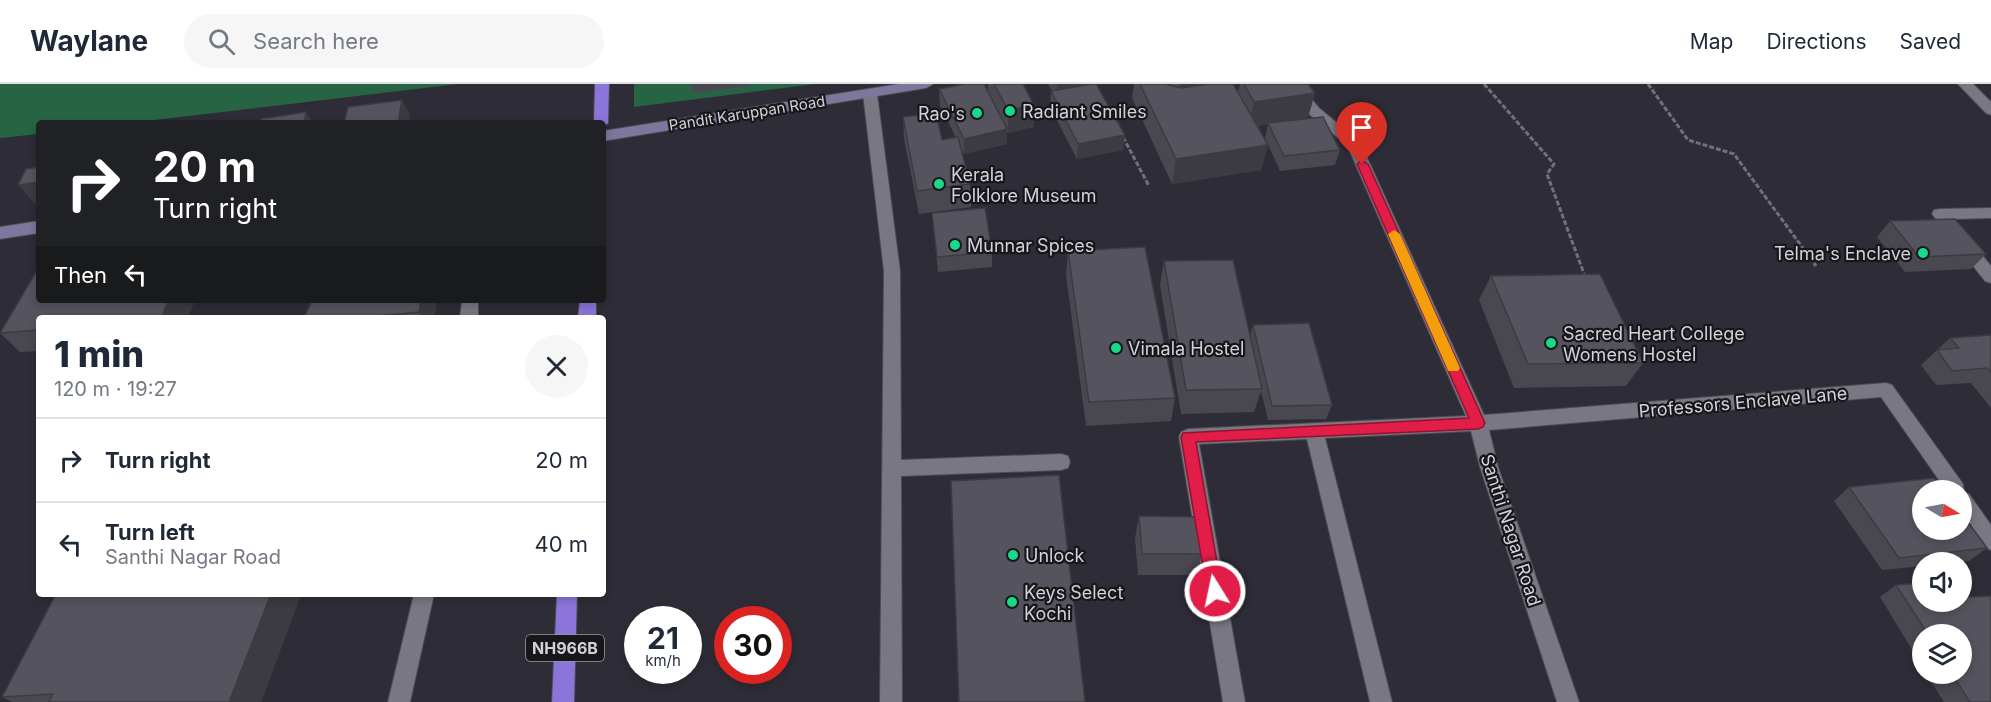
<!DOCTYPE html>
<html lang="en">
<head>
<meta charset="utf-8">
<style>
	body { margin:0; font-family:Inter,sans-serif; background:#f6f6f7; color:#1f2937; height:100vh; display:flex; flex-direction:column; font-size:22px; white-space:nowrap }
	* { box-sizing:border-box; margin:0 }
	p { font-size:20px; color:#747a83 }
	.icon { flex:none; width:33px; height:33px; fill:none; stroke:currentColor; stroke-width:2; stroke-linecap:round; stroke-linejoin:round }
	.map { position:relative; flex:1; overflow:hidden }
	.drawer { position:absolute; left:36px; top:231px; width:570px; height:282px; display:flex; flex-direction:column; background:#fff; border-radius:6px; box-shadow:0 3px 9px #0003 }
	.drawer>* { flex:none }
	.top-card { position:absolute; left:36px; top:36px; width:570px; height:183px; border-radius:6px; box-shadow:0 3px 9px #0003; background:#202124; color:#fff; overflow:hidden }
	.needle { width:39px; rotate:100deg }
	.buttons { position:absolute; left:1912px; top:396px; display:grid; gap:12px }
	.buttons a { display:grid; place-items:center; width:60px; height:60px; border-radius:50%; background:#fff; box-shadow:0 3px 9px #0003; font-size:30px }
	.speed { position:absolute; left:624px; top:522px; display:flex; gap:12px; font-size:30px; font-weight:700; text-align:center }
	.speed>* { display:grid; place-content:center; width:78px; height:78px; border-radius:50%; background:#fff; box-shadow:0 3px 9px #0003; line-height:1 }
	.speed small { font-size:15px; font-weight:400 }
	.speed .limit { border:9px solid #d22; background:#fff; color:#111 }
	.pin { position:absolute; display:grid; place-items:center; width:51px; height:51px; color:#fff; margin:-62px -26px; border-radius:50% 50% 50% 0; rotate:-45deg; box-shadow:0 0 6px #0007 }
	.pin .icon { rotate:45deg }
	.me { position:absolute; width:66px; margin:-33px; rotate:350deg; stroke-linejoin:round; filter:drop-shadow(0 0 4px #0008) }
	.turn { display:flex; align-items:center; gap:21px; height:126px; padding:0 18px; font-size:27px }
	.turn .icon { width:78px; height:78px; stroke-width:2.5 }
	.turn b { display:block; font-size:42px; line-height:51px }
	.then { display:flex; align-items:center; height:57px; padding:0 18px; background:#0003; gap:12px; font-size:22px }
	.round { display:grid; place-items:center; flex:none; width:63px; height:63px; border-radius:32px; background:#f6f6f7 }
	.summary { display:flex; align-items:center; justify-content:space-between; height:102px; padding:0 18px }
	h1 { font-size:36px; font-weight:800; line-height:45px }
	ul { padding:0; list-style:none }
	li { display:flex; align-items:center; gap:18px; height:84px; padding:0 18px; border-top:2px solid #e0e1e3 }
	li div { flex:1 }
	li b { display:block; font-size:22px }
	li em { font-style:normal }
	header { display:flex; align-items:center; gap:36px; box-sizing:border-box; height:84px; padding:0 30px; background:#fff; border-bottom:2px solid #e0e1e3 }
	header strong { font-size:28px }
	nav { display:flex; gap:33px; margin-inline-start:auto; font-size:21px }
	.search { width:420px; height:54px; background:#f6f6f7; display:flex; align-items:center; gap:15px; box-sizing:border-box; padding:0 21px; border-radius:33px; color:#747a83; font-size:22px }
	.map>svg:first-child { display:block }
	.green { fill:#276444 }
	.lines { fill:none; stroke-linecap:round; stroke-linejoin:round }
	.street-casing { stroke:#4c4a52; stroke-width:2 }
	.secondary-casing { stroke:#4c4a52; stroke-width:2 }
	.highway-casing { stroke:#4c4a52; stroke-width:2 }
	.path { stroke:#717079; stroke-width:3; stroke-dasharray:5 2; stroke-linecap:butt }
	.street { fill:#787782; fill-rule:evenodd }
	.secondary { fill:#7e769c; fill-rule:evenodd }
	.highway { fill:#8b75d9; fill-rule:evenodd }
	.wall { fill:#494851 }
	.shaded-wall { fill:#3c3b42 }
	.building { fill:#55545e; stroke:#3c3b42; stroke-width:1.5 }
	.route { fill:#e11d48; stroke:#92132f; stroke-width:1.5 }
	.slow { fill:#f59e0b }
	.poi-dot { fill:#18d989; stroke:#17161a; stroke-width:2 }
	.labels { text-anchor:middle; dominant-baseline:central; stroke-width:4.5; stroke-linejoin:round; paint-order:stroke }
	.far-street-label { font-size:15px; fill:#d3d2d9; stroke:#17161a }
	.shield { fill:#17161a; stroke:#9b9aa0; stroke-width:1.5 }
	.shield-label { font-size:16px; font-weight:bold; fill:#d3d2d9 }
	.poi-label { font-size:18px; fill:#d3d2d9; stroke:#17161a; text-anchor:start }
	.street-label { font-size:18px; fill:#d3d2d9; stroke:#17161a }
</style>
</head>
<body>
<header>
<strong>Waylane</strong>
<div class="search"><svg class="icon" aria-label="search" viewBox="0 0 24 24"><circle cx="10" cy="10" r="6"/><path d="M15 15l6 6"/></svg>Search here</div>
<nav><a>Map</a><a>Directions</a><a>Saved</a></nav>
</header>
<div class="map">
<svg width="1991" height="618" viewBox="0 0 1991 618">
	<rect width="100%" height="100%" fill="#2e2d37"/>
	<!-- green -->
	<path class="green" d="M0,0H458L129,39H39V50L0,54Z
		M634,0H815L634,23Z"/>
	<g class="lines">
		<defs>
			<path id="street" d="M1285,0H1299L1319,24L1360,58L1484,331L1886,299L1892,301L1963,400L1964,409L1969,410L1991,441V466L1984,463L1962,432V406H1946L1881,313L1489,346L1498,383L1579,618H1557L1480,383L1471,347L1325,354L1392,618H1370L1307,355L1199,360L1245,618H1223L1179,353L1181,348L1188,345L1466,332L1347,61L1309,30Z
				M1958,0H1973L1991,18V31L1986,29Z
				M870,6L877,10L900,187L901,376L1061,370L1068,372L1070,378L1068,384L1061,386L901,392L902,618H880L884,187L863,10Z
				M1991,124V134L1953,135L1991,182V199L1985,197L1932,130L1934,126L1940,125Z
				M462,216H478V234H460Z
				M414,510H434L410,618H388Z"/>
			<path id="secondary" d="M899,0H933L926,4L603,57V47Z
				M39,137V149L0,155V143Z"/>
			<path id="highway" d="M595,0H609L608,39L603,43V39H594Z
				M580,216H596V234H578Z
				M557,510H577L574,618H552Z"/>
		</defs>
		<!-- street casing -->
		<use href="#street" class="street-casing"/>
		<!-- secondary casing -->
		<use href="#secondary" class="secondary-casing"/>
		<!-- highway casing -->
		<use href="#highway" class="highway-casing"/>
		<!-- path -->
		<path class="path" d="M1484,0L1554,80L1547,90L1586,195
			M1648,0L1688,56L1734,70L1816,182
			M1123,53L1149,102"/>
		<!-- street -->
		<use href="#street" class="street"/>
		<!-- secondary -->
		<use href="#secondary" class="secondary"/>
		<!-- highway -->
		<use href="#highway" class="highway"/>
	</g>
	<!-- wall -->
	<path class="wall" d="M690,0H749V2L693,9Z
		M988,0H1023L1034,21V43L1008,49L1007,48V60L964,70L961,64L970,100L971,123L919,130L904,55L903,33L942,56L956,54L940,21L939,5L988,8Z
		M1048,0H1096L1125,51L1123,66L1077,75L1050,23L1051,7H1052Z
		M1134,0H1165L1172,2L1171,0H1233L1238,8L1240,0H1308V34L1293,36L1340,66L1335,81L1280,87L1265,54L1268,40L1257,42L1268,61L1261,86L1172,100L1132,14Z
		M932,129L992,168V183L938,188Z
		M1890,137L1986,170L1971,185L1905,188L1877,153Z
		M1068,167L1175,314L1171,337L1086,342L1066,191Z
		M1164,177L1250,252L1253,241L1332,321L1326,335L1268,336L1261,307L1254,328L1181,330L1160,201Z
		M39,183V216H195L187,234H39V267L20,268L0,249Z
		M1491,192L1643,279L1626,302L1514,304L1479,216Z
		M312,216H437L434,234H304Z
		M1991,251V324L1971,299L1936,301L1921,281L1950,254Z
		M1849,403L1987,464L1969,477L1952,478H1923V482L1882,486L1834,417Z
		M1139,432L1202,470L1196,491H1138L1135,454Z
		M1923,499V518H1962V501L1970,513L1991,512V618H1944L1926,590H1962V550H1923V584L1880,513L1896,501Z
		M56,510H301L261,618H12L2,613Z"/>
	<!-- shaded-wall -->
	<path class="shaded-wall" d="M1057,0H1092L1056,15Z
		M1180,0H1216L1178,12Z
		M1315,9L1308,34L1248,43L1254,18Z
		M402,16L410,31L409,39H398Z
		M1034,21V43L1008,49V26Z
		M306,28L313,39H304Z
		M1007,45V60L964,70V55Z
		M1125,51L1123,66L1077,75L1078,60Z
		M1268,61L1261,86L1172,100L1176,75Z
		M39,98V121H36L18,101Z
		M169,216H195L187,234H161Z
		M421,216H437L434,234H423L419,228Z
		M271,510H301L261,618H229Z"/>
	<!-- building -->
	<path class="building" d="M965,0H984L1007,45L964,55L939,5Z
		M994,0H1023L1034,21L1008,26Z
		M1093,0H1096L1125,51L1078,60L1051,7Z
		M1140,0H1165L1181,4L1209,0H1233L1268,61L1176,75Z
		M1244,0H1308L1315,9L1254,18Z
		M402,16L398,39H344L348,23Z
		M306,28L304,39H260L261,35Z
		M936,29L942,56L958,53L970,100L917,107L903,33Z
		M1323,33L1340,66L1284,72L1268,39Z
		M39,83V98L18,101L26,85Z
		M985,124L992,168L937,173L932,129Z
		M1955,135L1986,170L1919,173L1890,137Z
		M1145,163L1175,314L1089,318L1068,167Z
		M1233,176L1262,305L1186,306L1164,177Z
		M39,183V216H169L161,234H39V246L0,249Z
		M1600,190L1643,279L1528,280L1491,192Z
		M312,216H421L419,228L356,234H304Z
		M1309,239L1332,321L1272,322L1253,241Z
		M1991,251V289L1987,284L1952,287L1937,266L1959,264L1950,254Z
		M1059,391L1085,618H959L951,397Z
		M1934,394L1944,406H1923V446H1962V430L1987,464L1899,474L1849,403Z
		M1139,432L1198,433L1202,470H1142Z
		M1923,499V518H1962V501L1970,513L1991,512V618H1970L1952,590H1962V550H1928L1896,501Z
		M56,510H271L229,618H49L53,610L2,613Z"/>
	<!-- route -->
	<path class="route" d="M1362,76L1368,80L1485,339L1483,343L1478,345L1196,358L1222,507L1220,512L1215,514L1209,512L1207,507L1181,353L1183,349L1469,334L1357,80Z"/>
	<!-- slow -->
	<path class="slow" d="M1394,146L1400,150L1460,284L1458,287H1448L1447,284L1388,150Z"/>
	<!-- markers -->
	<g class="poi-dot">
		<circle cx="1010" cy="27" r="6"/>
		<circle cx="977" cy="29" r="6"/>
		<circle cx="939" cy="100" r="6"/>
		<circle cx="955" cy="161" r="6"/>
		<circle cx="1923" cy="169" r="6"/>
		<circle cx="1551" cy="259" r="6"/>
		<circle cx="1116" cy="264" r="6"/>
		<circle cx="1013" cy="471" r="6"/>
		<circle cx="1012" cy="518" r="6"/>
	</g>
	<g class="labels">
		<!-- far-street labels -->
		<g class="far-street-label">
			<text transform="translate(747 29) rotate(-9)">Pandit Karuppan Road</text>
		</g>
		<!-- shield labels -->
		<rect class="shield" x="526" y="551" width="78" height="26" rx="4.5"/>
		<g class="shield-label">
			<text x="565" y="564">NH966B</text>
		</g>
		<!-- poi labels -->
		<g class="poi-label">
			<text x="1022" y="27">Radiant Smiles</text>
			<text x="965" y="29" text-anchor="end">Rao's</text>
			<text x="951" y="90">Kerala<tspan x="951" dy="21">Folklore Museum</tspan></text>
			<text x="967" y="161">Munnar Spices</text>
			<text x="1911" y="169" text-anchor="end">Telma's Enclave</text>
			<text x="1563" y="249">Sacred Heart College<tspan x="1563" dy="21">Womens Hostel</tspan></text>
			<text x="1128" y="264">Vimala Hostel</text>
			<text x="1025" y="471">Unlock</text>
			<text x="1024" y="508">Keys Select<tspan x="1024" dy="21">Kochi</tspan></text>
		</g>
		<!-- street labels -->
		<g class="street-label">
			<text transform="translate(1743 318) rotate(-5)">Professors Enclave Lane</text>
			<text transform="translate(1511 446) rotate(72)">Santhi Nagar Road</text>
		</g>
	</g>
</svg>
<div class="buttons">
<a><svg class="needle" viewBox="-14 -14 28 28"><path d="M0-13l5 13h-10z" fill="#e53935"/><path d="M0 13l5-13h-10z" fill="#747a83"/></svg></a>
<a><svg class="icon" aria-label="sound" viewBox="0 0 24 24"><path d="M4 9h4l5-4v14l-5-4H4zM17 9q2 3 0 6"/></svg></a>
<a><svg class="icon" aria-label="layers" viewBox="0 0 24 24"><path d="M12 4l9 5-9 5-9-5zM3 14l9 5 9-5"/></svg></a>
</div>
<div class="speed"><div>21<small>km/h</small></div><div class="limit">30</div></div>
<div class="pin" style="left:1362px;top:80px;background:#d93025"><svg class="icon" aria-label="arrive" viewBox="0 0 24 24"><path d="M6 21V4h12l-3 4 3 4H6"/></svg></div>
<svg class="me" style="left:1215px;top:507px" viewBox="-20 -20 40 40"><circle r="17" fill="#e11d48" stroke="#fff" stroke-width="3"/><path d="M0-11L8 9 0 5-8 9z" fill="#fff"/></svg>
<div class="top-card">
<div class="turn"><svg class="icon" aria-label="right" viewBox="0 0 24 24"><path d="M7 20v-9h11M14 6l5 5-5 5"/></svg><div><b>20 m</b>Turn right</div></div>
<div class="then">Then<svg class="icon" aria-label="left" viewBox="0 0 24 24"><path d="M17 20v-9H6M10 6l-5 5 5 5"/></svg></div>
</div>
<section class="drawer">
<div class="summary"><div><h1>1 min</h1><p>120 m · 19:27</p></div><a class="round"><svg class="icon" aria-label="close" viewBox="0 0 24 24"><path d="M6 6l12 12M18 6L6 18"/></svg></a></div>
<ul>
<li><svg class="icon" aria-label="right" viewBox="0 0 24 24"><path d="M7 20v-9h11M14 6l5 5-5 5"/></svg><div><b>Turn right</b></div><em>20 m</em></li>
<li><svg class="icon" aria-label="left" viewBox="0 0 24 24"><path d="M17 20v-9H6M10 6l-5 5 5 5"/></svg><div><b>Turn left</b><p>Santhi Nagar Road</p></div><em>40 m</em></li>
</ul>
</section>
</div>
</body>
</html>
